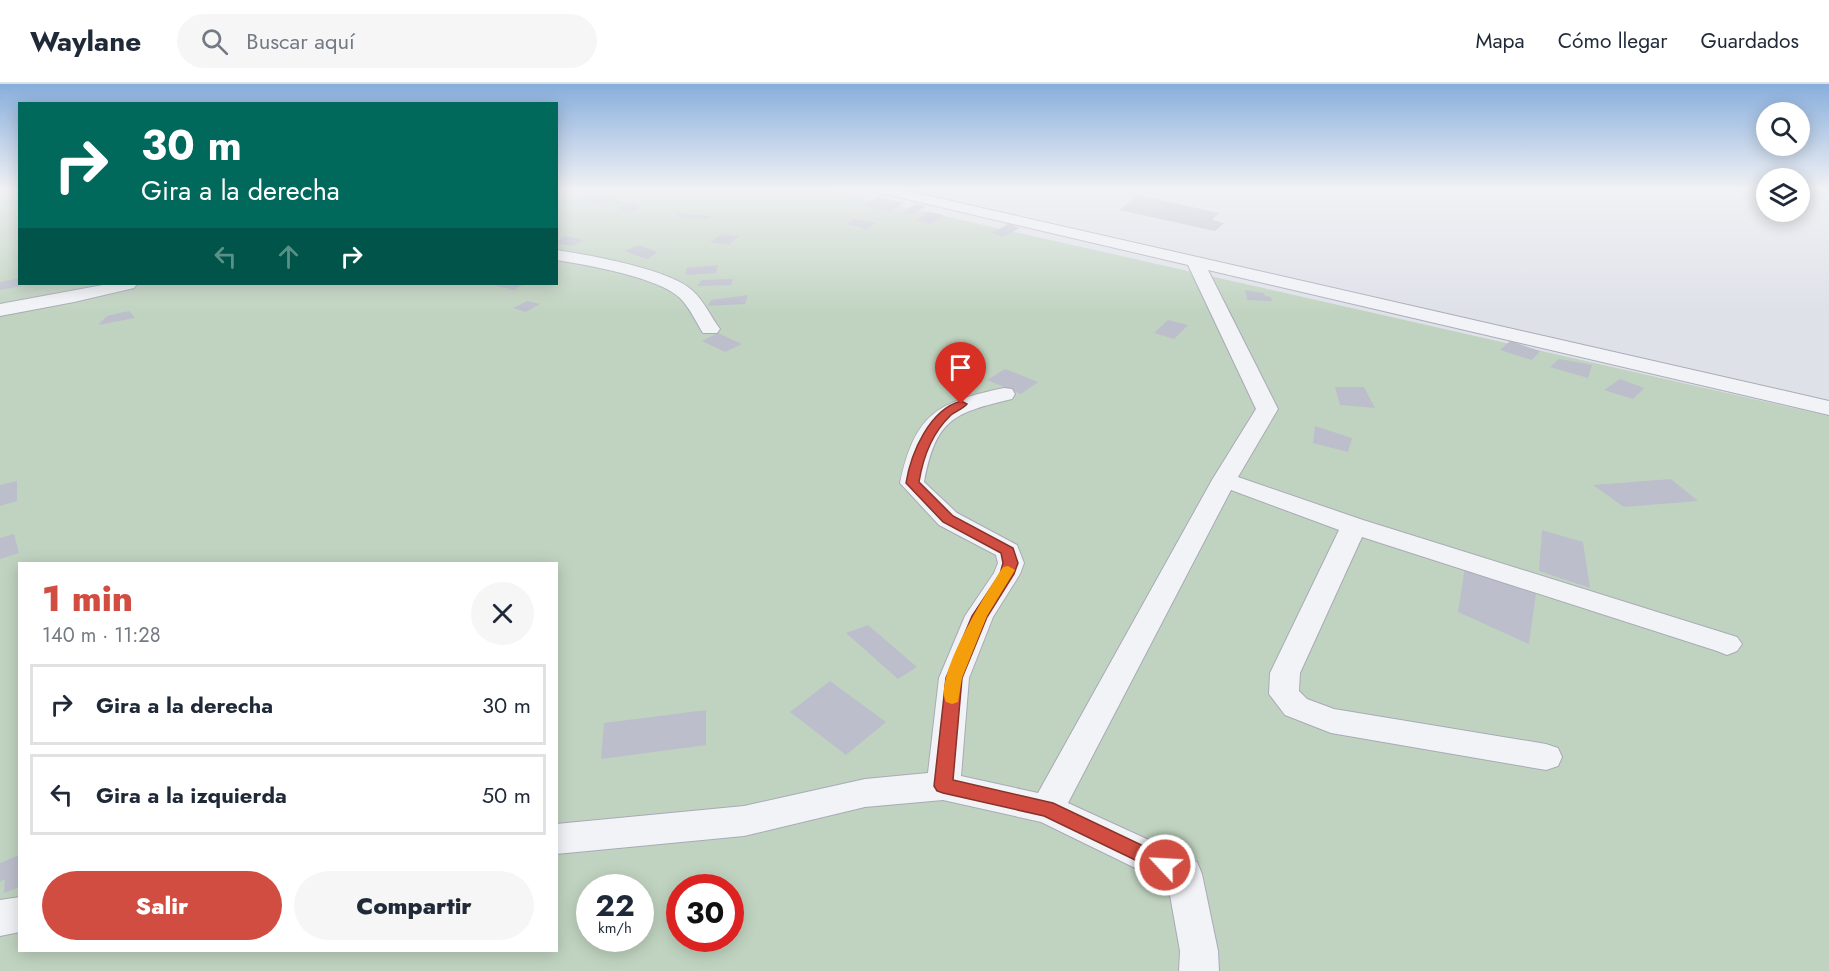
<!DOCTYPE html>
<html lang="es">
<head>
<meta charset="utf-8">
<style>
	body { margin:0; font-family:Jost,sans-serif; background:#f6f6f7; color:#1f2937; height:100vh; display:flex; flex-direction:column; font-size:22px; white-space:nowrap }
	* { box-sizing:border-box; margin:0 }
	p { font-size:20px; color:#747a83 }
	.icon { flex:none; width:33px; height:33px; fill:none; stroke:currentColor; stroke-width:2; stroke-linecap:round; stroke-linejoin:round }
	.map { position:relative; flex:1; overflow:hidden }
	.panel { position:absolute; left:18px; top:478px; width:540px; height:390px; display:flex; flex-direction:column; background:#fff; border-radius:0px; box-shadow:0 3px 15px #0003 }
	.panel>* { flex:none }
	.guide { position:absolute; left:18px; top:18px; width:540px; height:183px; border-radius:0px; box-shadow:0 3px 15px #0003; background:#00695c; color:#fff; overflow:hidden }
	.controls { position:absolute; left:1756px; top:18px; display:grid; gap:12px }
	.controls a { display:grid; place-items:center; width:54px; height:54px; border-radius:50%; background:#fff; box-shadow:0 3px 15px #0003; font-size:30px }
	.speed { position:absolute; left:576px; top:790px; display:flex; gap:12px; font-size:30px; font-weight:700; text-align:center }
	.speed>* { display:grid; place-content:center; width:78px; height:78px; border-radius:50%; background:#fff; box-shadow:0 3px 15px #0003; line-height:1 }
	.speed small { font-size:15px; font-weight:400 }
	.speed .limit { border:9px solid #d22; background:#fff; color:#111 }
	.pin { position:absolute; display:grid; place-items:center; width:51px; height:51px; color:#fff; margin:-62px -26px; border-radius:50% 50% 50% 0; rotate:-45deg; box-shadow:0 0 6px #0007 }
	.pin .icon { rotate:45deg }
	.me { position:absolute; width:66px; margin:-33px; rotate:295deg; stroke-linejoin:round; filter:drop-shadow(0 0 4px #0008) }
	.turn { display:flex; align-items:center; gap:21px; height:126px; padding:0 24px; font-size:27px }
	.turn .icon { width:78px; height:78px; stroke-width:2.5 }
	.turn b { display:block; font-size:42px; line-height:51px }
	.lanes { display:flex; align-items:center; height:57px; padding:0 24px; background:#0003; justify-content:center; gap:30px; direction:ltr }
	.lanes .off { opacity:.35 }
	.round { display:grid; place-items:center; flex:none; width:63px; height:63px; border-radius:32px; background:#f6f6f7 }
	.headline { display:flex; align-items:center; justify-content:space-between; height:102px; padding:0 24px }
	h1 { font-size:36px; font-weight:800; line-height:45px; color:#d14d41 }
	.button { display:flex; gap:12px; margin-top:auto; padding:12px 24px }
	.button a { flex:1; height:69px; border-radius:36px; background:#d14d41; color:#fff; font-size:24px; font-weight:800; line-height:69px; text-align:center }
	.button a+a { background:#f6f6f7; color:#1f2937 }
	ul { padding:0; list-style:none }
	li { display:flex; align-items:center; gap:18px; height:81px; margin:0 12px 9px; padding:0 12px; border:3px solid #e0e1e3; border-radius:0px }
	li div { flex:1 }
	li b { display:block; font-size:22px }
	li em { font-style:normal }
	header { display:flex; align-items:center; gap:36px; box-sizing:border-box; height:84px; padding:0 30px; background:#fff; border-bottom:2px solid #e0e1e3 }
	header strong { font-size:28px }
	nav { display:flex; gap:33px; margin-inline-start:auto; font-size:21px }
	.search { width:420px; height:54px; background:#f6f6f7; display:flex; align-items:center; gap:15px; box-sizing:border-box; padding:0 21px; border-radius:33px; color:#747a83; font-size:22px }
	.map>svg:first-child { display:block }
	.green { fill:#c0d3c0; fill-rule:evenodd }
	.building { fill:#bcbecc }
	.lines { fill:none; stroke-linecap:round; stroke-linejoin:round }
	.minor-casing { stroke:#a8aab6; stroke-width:2 }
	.minor { fill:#f2f3f7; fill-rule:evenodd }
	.route { fill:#d14d41; stroke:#88322a; stroke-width:1.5 }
	.slow { fill:#f59e0b }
</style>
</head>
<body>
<header>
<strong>Waylane</strong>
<div class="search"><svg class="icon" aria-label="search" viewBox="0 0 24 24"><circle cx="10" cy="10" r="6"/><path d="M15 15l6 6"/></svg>Buscar aquí</div>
<nav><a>Mapa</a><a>Cómo llegar</a><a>Guardados</a></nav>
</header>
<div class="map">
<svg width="1829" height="887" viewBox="0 0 1829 887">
	<rect width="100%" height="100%" fill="#dfe1e9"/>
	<!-- green -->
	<path class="green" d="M0,105H19L20,200H556L557,105H825L1829,332V887H0ZM20,480H556V867H20ZM590,804H640V855H590ZM680,804H730V855H680Z"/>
	<!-- building -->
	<path class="building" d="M592,110L602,111L614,113L599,121L579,116Z
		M1138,111L1219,129L1212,136L1224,139L1215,147L1119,126Z
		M878,113L904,119L889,128L864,122Z
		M634,118L640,120L636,122L642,124L630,129L617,124Z
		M915,120L925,122L914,130L903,128Z
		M929,128L944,131L931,140L916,136Z
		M679,129L711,132L708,135L676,133Z
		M855,135L876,139L867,145L846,140Z
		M1008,140L1020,144L1003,153L992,149Z
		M721,150L739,152L729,161L710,158Z
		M565,152L584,156L572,162L556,159Z
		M639,161L658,168L647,175L624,167Z
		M718,181L716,189L686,191V184Z
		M20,194V200L23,202L0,206V198Z
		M733,195L731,201L697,202L702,196Z
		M500,200H524L514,206L496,202Z
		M1245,206L1264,209L1265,212L1271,213L1272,217L1247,216Z
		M748,211L745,220L708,222L711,216Z
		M527,217L540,220L526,228L513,224Z
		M129,227L135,234L98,241L107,232Z
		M1168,236L1188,241L1174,255L1154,249Z
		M718,249L742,260L725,268L702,257Z
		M1510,257L1540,267L1532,276L1500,266Z
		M1559,275L1592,281L1588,294L1550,283Z
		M1005,285L1038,298L1021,310L987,296Z
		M1620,295L1644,304L1633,315L1604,306Z
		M1335,303H1364L1375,324L1340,321Z
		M1315,342L1352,354L1348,368L1313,359Z
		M1671,395L1698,417L1624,423L1593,401Z
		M17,397V417L0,422V401Z
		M1542,446L1583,458L1590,504L1539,487Z
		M14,450L19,469L0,475V454Z
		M1465,483L1536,510L1529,560L1458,528Z
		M868,541L917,583L898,595L846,549Z
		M830,597L886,638L846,671L790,628Z
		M706,626V661L601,675L604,639Z
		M20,771V803L4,809L5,795L0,798V779Z"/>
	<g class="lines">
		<defs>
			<path id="minor" d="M874,105H899L1829,317V331L1208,186L1278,325L1238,393L1363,436L1737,553L1742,560L1737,567L1727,571L1717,567L1362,453L1300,589L1299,607L1307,615L1334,625L1546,660L1558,664L1562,673L1558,682L1546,686L1331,649L1285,631L1269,610L1270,589L1339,446L1231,406L1068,719L1197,778L1202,790L1218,867L1219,887H1179L1180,867L1168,800L1041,738L943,716L865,723L744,752L556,770V740L744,722L865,695L928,689L939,594L965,532L994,489L998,479L996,471L939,441L900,399C915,329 938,318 1004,304L1012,305L1015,310L1012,315C954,329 936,334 924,398L957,429L1017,461L1024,479L1020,490L993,533L969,594L961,692L1038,709L1212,396L1256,325L1188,181L881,109L876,108Z
				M556,166C589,171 670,185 693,207C704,217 711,233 720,245L717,249H703C696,238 690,224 680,214C658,193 587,181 556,176Z
				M108,200H137L134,204L74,218L0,232V220Z
				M20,813V848L0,852V816Z"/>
		</defs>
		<!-- minor casing -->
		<use href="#minor" class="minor-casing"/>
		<!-- minor -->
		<use href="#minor" class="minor"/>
	</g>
	<!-- sky -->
	<linearGradient id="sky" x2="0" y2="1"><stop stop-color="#88aedc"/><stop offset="0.46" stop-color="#f1f2f5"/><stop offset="1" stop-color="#f1f2f5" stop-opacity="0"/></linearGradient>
	<rect width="1829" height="229" fill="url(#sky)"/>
	<!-- route -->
	<path class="route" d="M961,317L967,320C963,325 956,327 951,331C932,349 923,373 919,398L953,432L1013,464L1018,479L1014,490L987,533L962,594L953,696L1053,719L1171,775L1174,781L1171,787L1165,789L1158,787L1044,732L943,709L937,707L934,702L946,594L972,532L1000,490L1003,479L1001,469L943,438L906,399C911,369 929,326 961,317Z"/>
	<!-- slow -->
	<path class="slow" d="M1008,482L1015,486L987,532L962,594L958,618L952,620L946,618C933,593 988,506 1003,483Z"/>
</svg>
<div class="controls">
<a><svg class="icon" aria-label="search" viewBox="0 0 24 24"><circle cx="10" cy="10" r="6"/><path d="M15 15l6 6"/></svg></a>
<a><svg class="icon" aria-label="layers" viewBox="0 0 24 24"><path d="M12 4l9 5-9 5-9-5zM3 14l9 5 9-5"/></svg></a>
</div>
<div class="speed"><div>22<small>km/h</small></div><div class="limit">30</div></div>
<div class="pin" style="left:961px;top:320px;background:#d93025"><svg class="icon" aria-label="arrive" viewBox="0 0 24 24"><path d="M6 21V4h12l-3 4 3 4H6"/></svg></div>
<svg class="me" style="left:1165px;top:781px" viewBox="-20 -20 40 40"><circle r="17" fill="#d14d41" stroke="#fff" stroke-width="3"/><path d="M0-11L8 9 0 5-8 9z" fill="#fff"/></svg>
<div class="guide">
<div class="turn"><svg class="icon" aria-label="right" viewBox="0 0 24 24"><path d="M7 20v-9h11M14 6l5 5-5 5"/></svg><div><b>30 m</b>Gira a la derecha</div></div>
<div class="lanes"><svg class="icon off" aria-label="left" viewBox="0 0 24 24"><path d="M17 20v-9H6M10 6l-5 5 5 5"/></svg><svg class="icon off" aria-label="ahead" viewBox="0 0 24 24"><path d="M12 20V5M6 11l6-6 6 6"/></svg><svg class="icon" aria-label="right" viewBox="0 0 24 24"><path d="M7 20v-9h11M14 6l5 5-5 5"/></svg></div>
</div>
<section class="panel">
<div class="headline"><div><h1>1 min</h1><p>140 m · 11:28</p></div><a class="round"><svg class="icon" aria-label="close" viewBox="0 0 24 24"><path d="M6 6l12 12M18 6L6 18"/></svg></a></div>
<ul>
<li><svg class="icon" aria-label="right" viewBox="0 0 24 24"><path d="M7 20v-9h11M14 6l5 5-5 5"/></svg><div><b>Gira a la derecha</b></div><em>30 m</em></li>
<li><svg class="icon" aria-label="left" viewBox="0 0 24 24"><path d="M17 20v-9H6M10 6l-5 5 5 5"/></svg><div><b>Gira a la izquierda</b></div><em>50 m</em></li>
</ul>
<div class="button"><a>Salir</a><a>Compartir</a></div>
</section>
</div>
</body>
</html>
